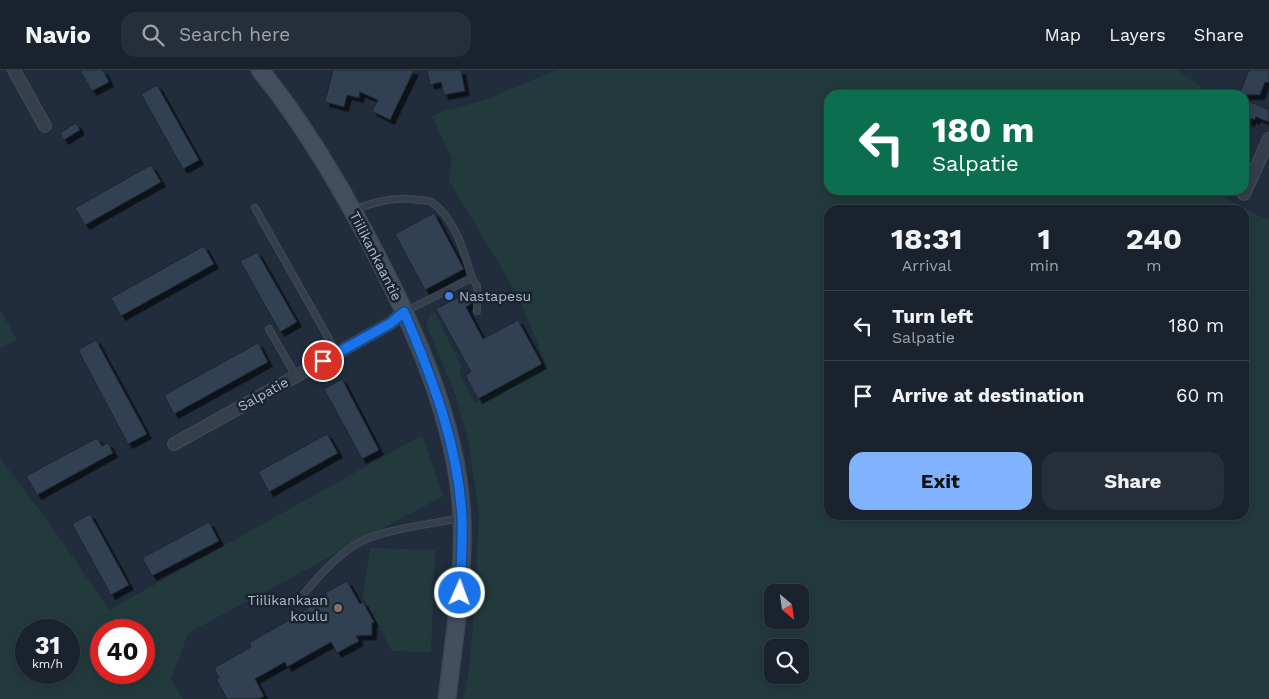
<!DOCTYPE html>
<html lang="en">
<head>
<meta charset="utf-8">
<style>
	body { margin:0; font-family:"Work Sans",sans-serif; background:#262f39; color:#f1f3f6; height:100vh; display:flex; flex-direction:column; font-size:19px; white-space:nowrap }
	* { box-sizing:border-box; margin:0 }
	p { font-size:16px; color:#9fa4aa }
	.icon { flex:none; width:28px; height:28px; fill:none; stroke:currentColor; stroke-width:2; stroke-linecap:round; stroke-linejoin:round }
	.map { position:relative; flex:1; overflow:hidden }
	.side { position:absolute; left:824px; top:135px; width:425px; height:315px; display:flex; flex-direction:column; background:#19222d; border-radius:15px; box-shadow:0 2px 12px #0003,0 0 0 1px #373f49 }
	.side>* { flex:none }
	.banner { position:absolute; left:824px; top:20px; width:425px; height:105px; border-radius:15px; box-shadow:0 2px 12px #0003,0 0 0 1px #373f49; background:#0b6e4f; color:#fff; overflow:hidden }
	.needle { width:32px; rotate:151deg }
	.fabs { position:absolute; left:764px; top:514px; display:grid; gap:10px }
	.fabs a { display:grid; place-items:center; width:45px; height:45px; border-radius:10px; background:#19222d; box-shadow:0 2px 12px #0003,0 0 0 1px #373f49; font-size:25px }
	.speed { position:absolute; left:15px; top:549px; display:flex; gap:10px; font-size:25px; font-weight:700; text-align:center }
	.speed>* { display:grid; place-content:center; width:65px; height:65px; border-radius:50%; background:#19222d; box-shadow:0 2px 12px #0003,0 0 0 1px #373f49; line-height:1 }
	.speed small { font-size:12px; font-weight:400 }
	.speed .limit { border:8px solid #d22; background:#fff; color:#111 }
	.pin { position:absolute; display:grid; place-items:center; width:42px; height:42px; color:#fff; margin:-21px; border:2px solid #fff; border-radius:50%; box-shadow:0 1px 5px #0007 }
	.me { position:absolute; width:55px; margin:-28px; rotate:2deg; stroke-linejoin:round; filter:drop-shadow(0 0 4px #0008) }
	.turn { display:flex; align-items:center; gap:18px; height:105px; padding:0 25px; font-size:22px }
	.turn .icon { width:65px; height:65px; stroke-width:2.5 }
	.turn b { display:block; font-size:35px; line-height:42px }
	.eta { display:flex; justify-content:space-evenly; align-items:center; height:85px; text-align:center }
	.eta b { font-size:30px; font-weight:700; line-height:35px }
	.action { display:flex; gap:10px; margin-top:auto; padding:10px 25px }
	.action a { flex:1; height:58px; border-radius:15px; background:#80b2fd; color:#111; font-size:20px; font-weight:700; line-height:58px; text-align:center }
	.action a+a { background:#262f39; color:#f1f3f6 }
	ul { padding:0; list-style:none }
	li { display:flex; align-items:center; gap:15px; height:70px; padding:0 25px; border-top:1px solid #373f49 }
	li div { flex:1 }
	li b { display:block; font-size:19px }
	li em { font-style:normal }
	header { display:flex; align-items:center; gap:30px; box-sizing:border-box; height:70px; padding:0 25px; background:#19222d; border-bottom:1px solid #373f49 }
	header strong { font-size:24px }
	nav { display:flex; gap:28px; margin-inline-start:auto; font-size:18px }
	.search { width:350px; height:45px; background:#262f39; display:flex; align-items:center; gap:12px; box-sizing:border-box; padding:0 18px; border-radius:15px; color:#9fa4aa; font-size:19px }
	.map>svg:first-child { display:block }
	.green { fill:#233a3d; fill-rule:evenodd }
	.building { fill:#334152; stroke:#1c2633; filter:url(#shadow) }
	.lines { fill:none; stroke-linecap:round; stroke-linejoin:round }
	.lane-casing { stroke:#3e4855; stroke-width:8 }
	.street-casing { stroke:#3e4855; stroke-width:14 }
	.secondary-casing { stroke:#3e4855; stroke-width:19 }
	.lane { stroke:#353f4c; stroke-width:5.5 }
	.street { stroke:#353f4c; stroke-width:11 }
	.secondary { stroke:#434e5f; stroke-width:16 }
	.route-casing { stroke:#114b97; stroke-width:12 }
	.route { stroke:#1a73e8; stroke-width:9 }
	.shop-dot { fill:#3f7fe0; stroke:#1a2431; stroke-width:2 }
	.education-dot { fill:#8d6e63; stroke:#1a2431; stroke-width:2 }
	.labels { text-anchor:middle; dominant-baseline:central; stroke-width:5; stroke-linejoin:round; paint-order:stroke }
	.street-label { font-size:14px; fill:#b0bac8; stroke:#1a2431 }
	.poi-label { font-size:14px; fill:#b0bac8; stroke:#1a2431; text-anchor:start }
</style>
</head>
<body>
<header>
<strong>Navio</strong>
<div class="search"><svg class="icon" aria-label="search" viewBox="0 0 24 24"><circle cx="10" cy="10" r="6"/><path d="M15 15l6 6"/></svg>Search here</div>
<nav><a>Map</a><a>Layers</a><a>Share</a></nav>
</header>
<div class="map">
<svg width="1269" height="629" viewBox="0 0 1269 629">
	<defs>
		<filter id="shadow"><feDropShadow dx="4.5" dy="4.5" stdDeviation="0" flood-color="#0009"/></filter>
	</defs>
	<rect width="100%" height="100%" fill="#212d3c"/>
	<!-- green -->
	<path class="green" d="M556,0H1177L1202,17L1199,25H829V120H1209L1269,151V629H463L469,601L474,543L479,445L469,375L456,326L426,254L429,246L434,241L462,297L459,302L475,333L546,294L518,225L449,111L452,88L432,47L438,43L488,29ZM829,140H1244V445H829ZM800,522V550H772V522ZM772,578H800V605H772Z
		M0,240L17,269L0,279Z
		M422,365L443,426L188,563L171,610L183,629H0V388L52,457L109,540ZM26,560H69V602H26ZM101,560H144V602H101Z
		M370,478L435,480L431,582L392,581L363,527Z"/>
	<!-- building -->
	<path class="building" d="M80,0H103L109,12L92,21Z
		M333,0H414L390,50L372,41L378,30L360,22L359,28L347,25L344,37L325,32Z
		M427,0H461L465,21L444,25L441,12L430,15Z
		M1249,0H1269V13L1265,12L1260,25H1239Z
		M157,15L199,90L183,99L141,24Z
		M1244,29L1269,40V52L1256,47L1255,50L1251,48L1250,52L1244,49Z
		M76,53L80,60L64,70L60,63Z
		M151,95L161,112L85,155L75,138Z
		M434,143L464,199L425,220L395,164Z
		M204,176L214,194L121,246L111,228Z
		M257,182L297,252L280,262L240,191Z
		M469,222L472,227V233L466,237L483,269L518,250L542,294L478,329L465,305L471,302L436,239Z
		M96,270L147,364L128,374L78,280Z
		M258,273L268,292L174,344L164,325Z
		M342,309L379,380L362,389L324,319Z
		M327,364L338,383L269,422L258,402Z
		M97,368L102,376L108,373L113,383L37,425L26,406Z
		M90,444L129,515L111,525L72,454Z
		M209,452L219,471L152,506L142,488Z
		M347,511L360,534L363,532L374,552L372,553V565L356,566L359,571L337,583L331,572L287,597L285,592L255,609L264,626L259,629H227L216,609L219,608L214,598L251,577L249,573L298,545L311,536L310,535L327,525L325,523Z"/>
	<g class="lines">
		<defs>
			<path id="lane" d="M255,138L337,283
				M353,140C375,132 394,126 418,130C423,130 429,130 433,133C456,150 464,183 472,208L406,241
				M472,208L477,216V241
				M269,259L296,306
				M298,531C317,508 336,485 362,471C386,459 433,454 460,448"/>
			<path id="street" d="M14,0L45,56
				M1244,124L1269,69
				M174,374L391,253L404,242"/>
			<path id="secondary" d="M260,0C301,50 335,107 366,165C411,250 458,351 462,449C464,510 454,569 447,629"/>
		</defs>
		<!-- lane casing -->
		<use href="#lane" class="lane-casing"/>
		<!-- street casing -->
		<use href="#street" class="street-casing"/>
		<!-- secondary casing -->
		<use href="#secondary" class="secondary-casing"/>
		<!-- lane -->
		<use href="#lane" class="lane"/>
		<!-- street -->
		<use href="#street" class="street"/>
		<!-- secondary -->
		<use href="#secondary" class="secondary"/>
	</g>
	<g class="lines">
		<defs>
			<path id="route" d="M323,291L391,253L404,242C432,307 458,375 462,447C463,472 461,498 460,523"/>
		</defs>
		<!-- route casing -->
		<use href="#route" class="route-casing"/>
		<!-- route -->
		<use href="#route" class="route"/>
	</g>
	<!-- markers -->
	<circle class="shop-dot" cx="449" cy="226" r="5"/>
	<circle class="education-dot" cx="338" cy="538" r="5"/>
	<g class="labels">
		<!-- street labels -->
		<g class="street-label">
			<text transform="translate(376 186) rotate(63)">Tiilikankaantie</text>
			<text transform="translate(263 324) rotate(-29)">Salpatie</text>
		</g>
		<!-- poi labels -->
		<g class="poi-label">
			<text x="459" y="226">Nastapesu</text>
			<text x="328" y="530" text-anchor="end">Tiilikankaan<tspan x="328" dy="16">koulu</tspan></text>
		</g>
	</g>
</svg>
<div class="fabs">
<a><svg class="needle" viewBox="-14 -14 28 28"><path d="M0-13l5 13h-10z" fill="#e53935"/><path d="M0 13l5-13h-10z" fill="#9fa4aa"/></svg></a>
<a><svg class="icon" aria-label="search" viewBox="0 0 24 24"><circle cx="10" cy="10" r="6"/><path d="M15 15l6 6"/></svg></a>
</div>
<div class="speed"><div>31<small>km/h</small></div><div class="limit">40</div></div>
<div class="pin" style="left:323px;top:291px;background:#d93025"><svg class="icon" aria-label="arrive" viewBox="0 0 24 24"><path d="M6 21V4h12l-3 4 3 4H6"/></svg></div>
<svg class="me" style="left:460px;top:523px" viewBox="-20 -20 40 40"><circle r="17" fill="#1a73e8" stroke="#fff" stroke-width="3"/><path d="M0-11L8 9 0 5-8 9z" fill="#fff"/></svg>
<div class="banner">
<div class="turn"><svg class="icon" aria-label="left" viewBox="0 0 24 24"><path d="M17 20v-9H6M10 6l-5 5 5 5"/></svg><div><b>180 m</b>Salpatie</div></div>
</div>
<section class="side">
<div class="eta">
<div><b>18:31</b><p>Arrival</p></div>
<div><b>1</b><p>min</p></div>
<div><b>240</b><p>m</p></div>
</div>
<ul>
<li><svg class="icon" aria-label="left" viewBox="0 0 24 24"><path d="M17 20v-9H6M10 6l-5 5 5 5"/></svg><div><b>Turn left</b><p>Salpatie</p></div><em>180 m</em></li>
<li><svg class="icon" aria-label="arrive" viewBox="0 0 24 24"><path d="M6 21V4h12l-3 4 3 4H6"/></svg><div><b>Arrive at destination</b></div><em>60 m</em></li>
</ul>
<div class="action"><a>Exit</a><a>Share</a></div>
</section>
</div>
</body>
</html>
